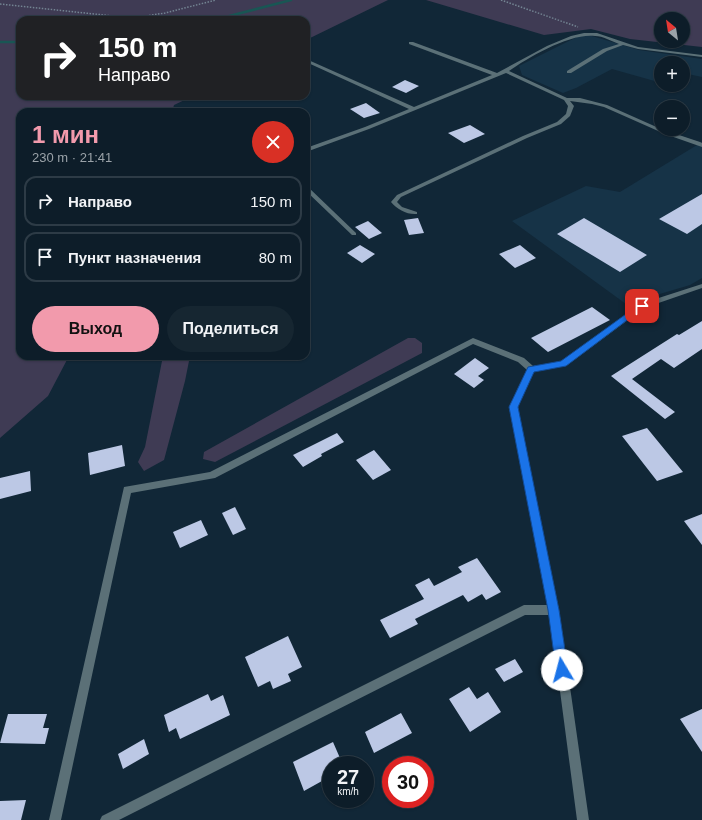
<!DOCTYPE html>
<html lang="ru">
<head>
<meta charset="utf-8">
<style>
	body { margin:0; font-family:Helvetica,sans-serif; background:#162631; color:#f1f3f6; height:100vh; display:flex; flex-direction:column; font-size:15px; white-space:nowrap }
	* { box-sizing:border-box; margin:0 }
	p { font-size:13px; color:#9aa2a8 }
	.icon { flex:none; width:22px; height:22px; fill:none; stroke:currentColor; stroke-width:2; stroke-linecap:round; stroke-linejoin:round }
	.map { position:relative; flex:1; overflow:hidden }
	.panel { position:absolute; left:16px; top:108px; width:294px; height:252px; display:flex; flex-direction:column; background:#0d1d29; border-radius:12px; box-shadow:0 1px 3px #0004,0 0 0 1px #2d3b46 }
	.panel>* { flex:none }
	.top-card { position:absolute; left:16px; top:16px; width:294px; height:84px; border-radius:12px; box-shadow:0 1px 3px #0004,0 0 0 1px #2d3b46; background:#202124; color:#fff; overflow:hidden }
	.needle { width:26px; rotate:330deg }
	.controls { position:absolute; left:654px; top:12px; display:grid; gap:8px }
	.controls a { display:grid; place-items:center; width:36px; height:36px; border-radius:50%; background:#0d1d29; box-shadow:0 1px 3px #0004,0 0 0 1px #2d3b46; font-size:20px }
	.speed { position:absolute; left:322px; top:756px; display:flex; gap:8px; font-size:20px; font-weight:700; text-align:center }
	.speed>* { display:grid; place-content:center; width:52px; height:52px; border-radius:50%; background:#0d1d29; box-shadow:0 1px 3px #0004,0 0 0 1px #2d3b46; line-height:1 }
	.speed small { font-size:10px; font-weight:400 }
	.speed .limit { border:6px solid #d22; background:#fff; color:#111 }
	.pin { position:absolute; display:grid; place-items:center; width:34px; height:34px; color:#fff; margin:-17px; border-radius:8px; box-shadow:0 2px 6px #0006 }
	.me { position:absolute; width:44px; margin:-22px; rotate:352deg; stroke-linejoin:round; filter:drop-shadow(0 0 3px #0008) }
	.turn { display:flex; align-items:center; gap:14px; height:84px; padding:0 16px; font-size:18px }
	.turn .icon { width:52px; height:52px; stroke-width:2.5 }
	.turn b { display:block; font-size:28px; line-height:34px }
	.round { display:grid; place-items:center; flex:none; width:42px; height:42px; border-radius:21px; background:#162631 }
	.overview { display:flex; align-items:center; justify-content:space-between; height:68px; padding:0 16px }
	h1 { font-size:24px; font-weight:700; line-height:30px; color:#f29aac }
	.cta { display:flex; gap:8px; margin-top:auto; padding:8px 16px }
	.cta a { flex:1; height:46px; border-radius:24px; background:#f29aac; color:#111; font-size:16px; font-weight:700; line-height:46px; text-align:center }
	.cta a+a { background:#162631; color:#f1f3f6 }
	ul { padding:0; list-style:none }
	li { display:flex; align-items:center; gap:12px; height:50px; margin:0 8px 6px; padding:0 8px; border:2px solid #2d3b46; border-radius:12px }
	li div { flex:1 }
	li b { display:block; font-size:15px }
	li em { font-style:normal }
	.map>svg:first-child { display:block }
	.built { fill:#163347 }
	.green { fill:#3f3b54; fill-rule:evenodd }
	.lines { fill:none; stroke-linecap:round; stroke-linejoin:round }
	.stream { stroke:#195654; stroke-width:2.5 }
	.building { fill:#bcc8e5 }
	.path { stroke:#738492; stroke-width:1.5; stroke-dasharray:1.5 1.5; stroke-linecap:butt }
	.minor { fill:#5b7077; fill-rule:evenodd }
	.route { fill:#1a73e8; stroke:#114b97 }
</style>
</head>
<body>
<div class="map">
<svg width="702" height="820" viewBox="0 0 702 820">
	<rect width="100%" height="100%" fill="#112737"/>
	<!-- built -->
	<path class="built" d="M579,36H592L639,50L702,59V77L683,73V63H661V79L658,82L612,69L576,88L563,93L522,75L519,66Z
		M702,142V278L690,285L626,304L512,221L586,186L620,192Z"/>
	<!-- green -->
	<path class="green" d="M0,0H388L306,40V20H20V96H193L174,105L172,112H20V356H69L48,396L0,438Z
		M426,0H702V47L630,39L591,29L544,35ZM661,19H683V41H661Z
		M408,338H415L422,343V353L215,462L203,459L204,452Z
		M163,356H190L185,381L164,460L144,471L138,462L145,447Z"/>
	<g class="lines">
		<!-- stream -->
		<path class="stream" d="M214,20L291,0
			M0,42H20"/>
	</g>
	<!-- building -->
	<path class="building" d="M405,80L419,86L406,93L392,87Z
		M366,103L380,113L364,118L350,109Z
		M470,125L485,134L464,143L448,133Z
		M702,194V224L687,234L659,219Z
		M418,218L424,233L409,235L404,220Z
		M584,218L647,255L620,272L557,234Z
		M368,221L382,233L369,239L355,227Z
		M360,245L375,254L362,263L347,253Z
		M520,245L536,258L515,268L499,254Z
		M592,307L610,320L548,352L531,338Z
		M702,321V349L674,368L661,359L632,379L675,412L665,419L611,376L677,334L679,335Z
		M475,358L489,368L478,376L484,380L474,388L454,374Z
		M647,428L683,472L657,481L622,436Z
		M337,433L344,442L321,454L322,456L303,467L293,455Z
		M122,445L125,466L90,475L88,453Z
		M374,450L391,470L373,480L356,460Z
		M30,471L31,491L0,499V478Z
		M235,507L246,529L233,535L222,513Z
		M702,514V545L684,521Z
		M201,520L208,535L180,548L173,532Z
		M477,558L501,592L486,600L482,594L468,602L463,595L415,619L418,624L390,638L380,620L424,599L415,585L429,578L434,586L462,572L458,567Z
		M288,636L302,667L288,674L291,681L273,689L270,681L258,687L245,657Z
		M515,659L523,672L504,682L495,669Z
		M469,687L477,699L488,692L501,712L470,732L449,699Z
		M208,694L211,701L223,695L230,715L180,739L176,728L169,732L164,715Z
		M702,709V752L680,719Z
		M401,713L412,733L374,753L365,732Z
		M8,714H47L43,728H49L45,744L0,743Z
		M144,739L149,754L123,769L118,754Z
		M333,742L343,765H331V776L304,791L293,762Z
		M26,800L21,820H0V801Z"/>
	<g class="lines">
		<!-- path -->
		<path class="path" d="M501,0L578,27
			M0,4L132,18L165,13L216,0"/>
		<!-- minor -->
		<path class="minor" d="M584,33H597L638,47L702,55V57L638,49L623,45L607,51L571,73H567V71L603,49L619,44C611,41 603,36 595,36C570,33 529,57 509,71L567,98H580L607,105L661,129L700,142L702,143V147L665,134L604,107L592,104L570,101L574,106L570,116L561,124L527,138L401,197L397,202L402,207L417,212V214C407,215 397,209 391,202L397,195L523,136L557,122L566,114L568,106L564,100L506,73L369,129L306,152V148L365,127L409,109L306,62V59L414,107L492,75L409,44V42H413L497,73L547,46L571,36Z
			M306,186L308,187L356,233V235H352L306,191Z
			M702,284V288L644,308L566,366L534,371L517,407L559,610L589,820H577L550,615H525L119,820H100L102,816L524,605H548L509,407L527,370L518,362L473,344L215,478L131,493L61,820H49L124,487L210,472L473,338L524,358L533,366L561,362L640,304Z"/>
	</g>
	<!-- route -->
	<path class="route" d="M640,304H642L646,306L566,366L534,372L518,407L559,610L568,670L566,674L562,676L558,674L556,670L548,610L509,407L528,367L561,361Z"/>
</svg>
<div class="controls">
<a><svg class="needle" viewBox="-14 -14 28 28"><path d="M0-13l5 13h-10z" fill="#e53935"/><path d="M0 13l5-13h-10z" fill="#9aa2a8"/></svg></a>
<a>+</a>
<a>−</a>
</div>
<div class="speed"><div>27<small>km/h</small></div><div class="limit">30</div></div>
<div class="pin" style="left:642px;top:306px;background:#d93025"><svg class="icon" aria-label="arrive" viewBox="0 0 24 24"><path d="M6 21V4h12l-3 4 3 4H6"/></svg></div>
<svg class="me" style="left:562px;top:670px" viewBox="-20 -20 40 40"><circle r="19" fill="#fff"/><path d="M0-13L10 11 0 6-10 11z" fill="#1a73e8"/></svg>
<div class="top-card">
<div class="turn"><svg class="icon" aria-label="right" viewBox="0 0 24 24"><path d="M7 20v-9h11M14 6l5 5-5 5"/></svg><div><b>150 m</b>Направо</div></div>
</div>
<section class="panel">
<div class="overview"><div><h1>1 мин</h1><p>230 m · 21:41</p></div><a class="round" style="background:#d93025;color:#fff"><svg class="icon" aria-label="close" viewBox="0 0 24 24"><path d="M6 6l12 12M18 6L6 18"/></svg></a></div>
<ul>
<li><svg class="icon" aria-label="right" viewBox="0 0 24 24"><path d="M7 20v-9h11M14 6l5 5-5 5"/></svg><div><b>Направо</b></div><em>150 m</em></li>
<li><svg class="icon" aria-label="arrive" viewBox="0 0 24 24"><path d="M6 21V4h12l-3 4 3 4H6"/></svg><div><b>Пункт назначения</b></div><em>80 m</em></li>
</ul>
<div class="cta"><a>Выход</a><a>Поделиться</a></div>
</section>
</div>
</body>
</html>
